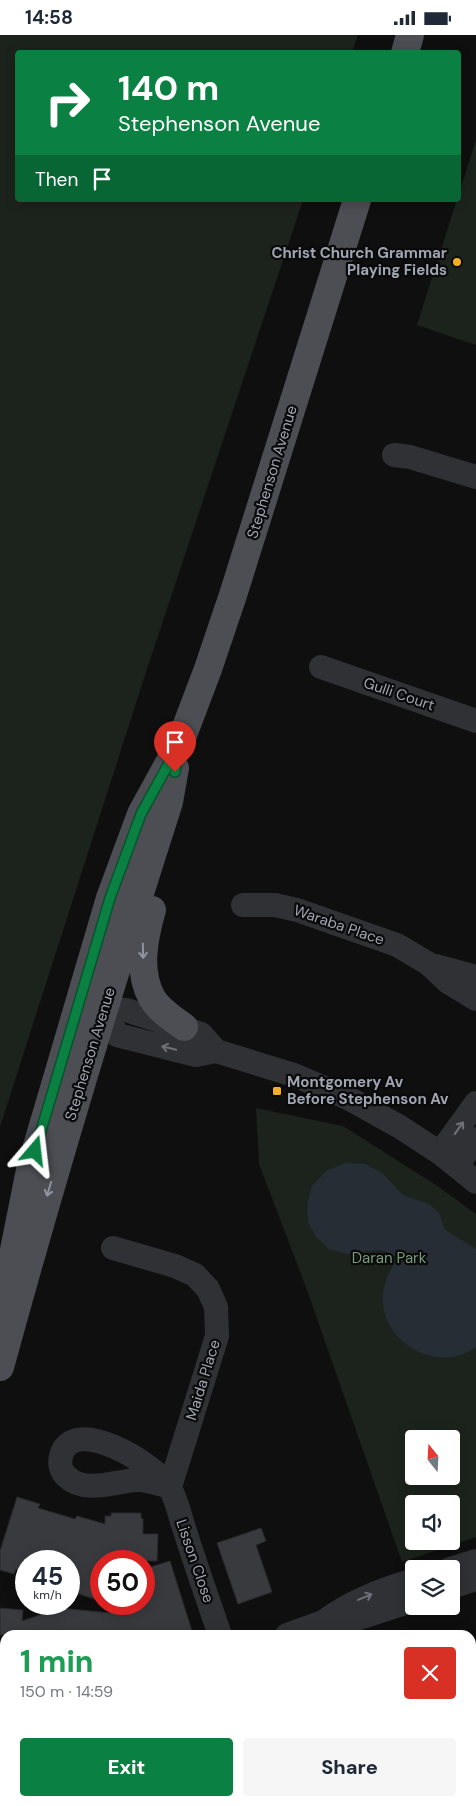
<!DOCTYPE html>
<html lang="en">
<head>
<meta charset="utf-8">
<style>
	body { margin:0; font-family:"DM Sans",sans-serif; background:#f6f6f7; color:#1f2937; height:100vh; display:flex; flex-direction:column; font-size:19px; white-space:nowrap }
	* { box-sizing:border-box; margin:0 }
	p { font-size:16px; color:#747a83 }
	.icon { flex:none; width:28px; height:28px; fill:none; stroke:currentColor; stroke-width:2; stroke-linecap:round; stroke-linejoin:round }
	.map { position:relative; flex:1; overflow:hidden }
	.panel { position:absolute; left:0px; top:1595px; width:476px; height:176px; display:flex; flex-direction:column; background:#fff; border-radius:15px 15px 0 0; box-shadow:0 2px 12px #0003 }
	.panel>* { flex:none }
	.banner { position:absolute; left:15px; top:15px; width:446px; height:152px; border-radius:5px; box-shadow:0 2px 12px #0003; background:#0b8043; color:#fff; overflow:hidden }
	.needle { width:32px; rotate:342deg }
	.fabs { position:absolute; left:405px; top:1395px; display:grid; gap:10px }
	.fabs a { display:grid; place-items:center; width:55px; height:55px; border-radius:5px; background:#fff; box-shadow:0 2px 12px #0003; font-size:25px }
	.speed { position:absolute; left:15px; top:1515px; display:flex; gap:10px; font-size:25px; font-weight:700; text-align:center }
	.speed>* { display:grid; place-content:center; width:65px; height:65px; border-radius:50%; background:#fff; box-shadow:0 2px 12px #0003; line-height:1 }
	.speed small { font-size:12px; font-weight:400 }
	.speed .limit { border:8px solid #d22; background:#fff; color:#111 }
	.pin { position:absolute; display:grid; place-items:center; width:42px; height:42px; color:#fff; margin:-51px -21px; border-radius:50% 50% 50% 0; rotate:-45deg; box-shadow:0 0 5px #0007 }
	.pin .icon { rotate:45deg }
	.me { position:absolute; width:55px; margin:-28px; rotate:17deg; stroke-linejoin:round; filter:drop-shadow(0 0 4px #0008) }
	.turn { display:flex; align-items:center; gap:18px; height:105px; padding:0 20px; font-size:22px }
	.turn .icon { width:65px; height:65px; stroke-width:2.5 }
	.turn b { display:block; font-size:35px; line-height:42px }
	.then { display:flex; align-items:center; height:48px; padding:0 20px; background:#0003; gap:10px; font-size:19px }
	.round { display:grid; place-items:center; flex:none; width:52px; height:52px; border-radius:5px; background:#f6f6f7 }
	.overview { display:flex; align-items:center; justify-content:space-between; height:85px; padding:0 20px }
	h1 { font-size:30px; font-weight:800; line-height:38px; color:#1e9e55 }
	.cta { display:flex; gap:10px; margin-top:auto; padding:10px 20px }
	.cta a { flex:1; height:58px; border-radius:5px; background:#0b8043; color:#fff; font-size:20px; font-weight:800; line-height:58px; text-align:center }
	.cta a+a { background:#f6f6f7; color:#1f2937 }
	.status { display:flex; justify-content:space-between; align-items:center; height:35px; padding:0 25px; background:#fff; direction:ltr }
	.status svg { height:14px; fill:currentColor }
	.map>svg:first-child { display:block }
	.green { fill:#1c231c; fill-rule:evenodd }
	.water { fill:#262d34 }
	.building { fill:#393a3e; stroke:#29292c }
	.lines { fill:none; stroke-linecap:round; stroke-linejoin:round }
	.minor { stroke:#303135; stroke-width:24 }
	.major { stroke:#4c4e54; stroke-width:28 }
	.oneway { stroke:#8f949f }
	.oneway2 { stroke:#6e717a }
	.route-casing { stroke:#07532c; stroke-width:12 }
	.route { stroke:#0b8043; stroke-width:9 }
	.poi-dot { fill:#f2af25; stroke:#0a0a0b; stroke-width:2 }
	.labels { text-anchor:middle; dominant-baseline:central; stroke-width:4.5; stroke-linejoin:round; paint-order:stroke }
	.poi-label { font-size:15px; font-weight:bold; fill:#a0a5b2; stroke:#0a0a0b; text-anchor:end }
	.street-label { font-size:15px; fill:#a0a5b2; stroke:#0a0a0b }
	.park-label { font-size:15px; fill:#769d79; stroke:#0a0a0b }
</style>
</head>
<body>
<div class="status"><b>14:58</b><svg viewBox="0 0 49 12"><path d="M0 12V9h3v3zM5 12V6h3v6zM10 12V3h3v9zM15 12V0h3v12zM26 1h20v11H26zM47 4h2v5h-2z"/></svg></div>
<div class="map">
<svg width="476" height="1771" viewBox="0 0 476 1771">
	<rect width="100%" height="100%" fill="#0f0f10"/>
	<!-- green -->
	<path class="green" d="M0,0H358L352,17L18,18V165H303L146,637L0,1092Z
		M476,105V310L417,290Z
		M256,1073L343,1091L436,1150L476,1179V1502L402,1527L307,1255L259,1129ZM414,1404H451V1441H414ZM414,1469H451V1506H414Z"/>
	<!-- water -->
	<path class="water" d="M345,1128L365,1129L382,1138L403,1160L429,1169L439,1178L445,1195L476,1214V1312C437,1341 378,1306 383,1258C384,1245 392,1233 397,1222L381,1215L346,1219L329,1214L316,1202L308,1187L307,1170L312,1151L326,1136Z"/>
	<!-- building -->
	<path class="building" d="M17,1462L40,1469L38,1473L75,1484L77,1481L105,1489V1481H111V1478H141V1483L143,1484V1499H158L157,1526H101V1566L69,1556V1526H26V1538L16,1534L14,1539L0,1535V1516Z
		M261,1493L266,1506L256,1510L272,1557L238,1569L217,1508Z
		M170,1526L192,1596L180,1600H0V1573L23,1575L22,1586L60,1573L111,1578L113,1569H144V1534Z"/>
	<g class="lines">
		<!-- minor -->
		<path class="minor" d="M394,420L410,422L476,442
			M321,632L476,686
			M243,870H275L297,875L397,910L429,929L448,947L476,964
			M436,931L476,942
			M100,964L117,1000L196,1020L216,1016L294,1040L350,1064L400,1092L440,1118L476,1147
			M94,983L103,973L126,975L201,999L216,1016
			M440,1118L476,1068
			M457,1131L476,1104
			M113,1213L175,1231L195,1240L208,1254L216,1272L217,1301L170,1452
			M170,1452C160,1450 147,1444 137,1445C116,1446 85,1459 67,1442C61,1437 59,1429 61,1421C72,1377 158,1431 170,1453C177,1465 180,1482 185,1496C196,1531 208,1565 220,1600
			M450,1534L476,1526
			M451,1552L476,1544
			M323,1587C351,1566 381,1555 414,1545
			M287,1600L323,1587L350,1586L414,1565
			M356,1766L357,1771
			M43,1771L44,1766"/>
		<!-- major -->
		<path class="major" d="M405,18L410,0
			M152,875C144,903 137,936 152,963C159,975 173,984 184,992
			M0,1270L9,1240L30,1135L110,863L141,779L180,708L208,634L233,560L357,165
			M0,1332C52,1142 109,954 169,767L175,733"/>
	</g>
	<!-- one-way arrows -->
	<defs><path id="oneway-shaft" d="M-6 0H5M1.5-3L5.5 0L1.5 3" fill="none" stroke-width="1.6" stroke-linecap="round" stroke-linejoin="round" transform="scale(1.25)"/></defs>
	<g class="oneway">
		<use href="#oneway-shaft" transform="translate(143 916) rotate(89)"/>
		<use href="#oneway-shaft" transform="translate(49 1154) rotate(107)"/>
	</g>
	<g class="oneway2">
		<use href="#oneway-shaft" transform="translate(169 1013) rotate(-166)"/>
		<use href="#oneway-shaft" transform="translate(459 1093) rotate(-55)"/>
		<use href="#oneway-shaft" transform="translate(365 1562) rotate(-23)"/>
	</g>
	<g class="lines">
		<defs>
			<path id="route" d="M35,1116L110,863L141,779L180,708L175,737"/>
		</defs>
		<!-- route casing -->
		<use href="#route" class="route-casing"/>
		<!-- route -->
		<use href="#route" class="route"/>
	</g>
	<!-- markers -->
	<g class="poi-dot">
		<circle cx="457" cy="227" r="5"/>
		<rect x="272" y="1051" width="10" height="10" rx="2.5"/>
	</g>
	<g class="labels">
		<!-- poi labels -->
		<g class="poi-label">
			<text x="447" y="218">Christ Church Grammar<tspan x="447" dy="17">Playing Fields</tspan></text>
			<text x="287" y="1047" text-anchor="start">Montgomery Av<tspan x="287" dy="17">Before Stephenson Av</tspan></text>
		</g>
		<!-- street labels -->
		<g class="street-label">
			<text transform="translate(272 437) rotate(-73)">Stephenson Avenue</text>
			<text transform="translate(399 659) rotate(19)">Gulli Court</text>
			<text transform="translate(339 890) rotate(19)">Waraba Place</text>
			<text transform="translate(90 1019) rotate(-73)">Stephenson Avenue</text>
			<text transform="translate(203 1345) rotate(-73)">Maida Place</text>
			<text transform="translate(195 1526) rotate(71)">Lisson Close</text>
		</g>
		<!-- park labels -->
		<g class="park-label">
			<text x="389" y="1223">Daran Park</text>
		</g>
	</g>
</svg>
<div class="fabs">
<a><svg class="needle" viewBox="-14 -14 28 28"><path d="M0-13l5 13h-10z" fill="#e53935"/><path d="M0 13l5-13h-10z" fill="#747a83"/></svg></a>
<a><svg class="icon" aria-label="sound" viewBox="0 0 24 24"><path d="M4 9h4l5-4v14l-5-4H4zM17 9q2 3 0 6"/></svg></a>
<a><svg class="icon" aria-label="layers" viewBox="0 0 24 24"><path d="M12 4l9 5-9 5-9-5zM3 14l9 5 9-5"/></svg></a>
</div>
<div class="speed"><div>45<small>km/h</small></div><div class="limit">50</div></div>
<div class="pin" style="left:175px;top:737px;background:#d93025"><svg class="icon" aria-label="arrive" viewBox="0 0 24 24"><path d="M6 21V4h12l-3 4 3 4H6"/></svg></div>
<svg class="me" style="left:35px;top:1116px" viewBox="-20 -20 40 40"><path d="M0-17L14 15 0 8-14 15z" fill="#0b8043" stroke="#fff" stroke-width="4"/></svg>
<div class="banner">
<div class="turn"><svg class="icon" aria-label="right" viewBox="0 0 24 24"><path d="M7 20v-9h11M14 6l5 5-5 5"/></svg><div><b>140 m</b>Stephenson Avenue</div></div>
<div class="then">Then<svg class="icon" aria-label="arrive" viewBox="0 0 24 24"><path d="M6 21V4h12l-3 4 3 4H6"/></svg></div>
</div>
<section class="panel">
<div class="overview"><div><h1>1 min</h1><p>150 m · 14:59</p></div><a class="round" style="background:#d93025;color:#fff"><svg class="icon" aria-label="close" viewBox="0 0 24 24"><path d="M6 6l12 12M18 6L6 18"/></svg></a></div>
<div class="cta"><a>Exit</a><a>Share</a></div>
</section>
</div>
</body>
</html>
